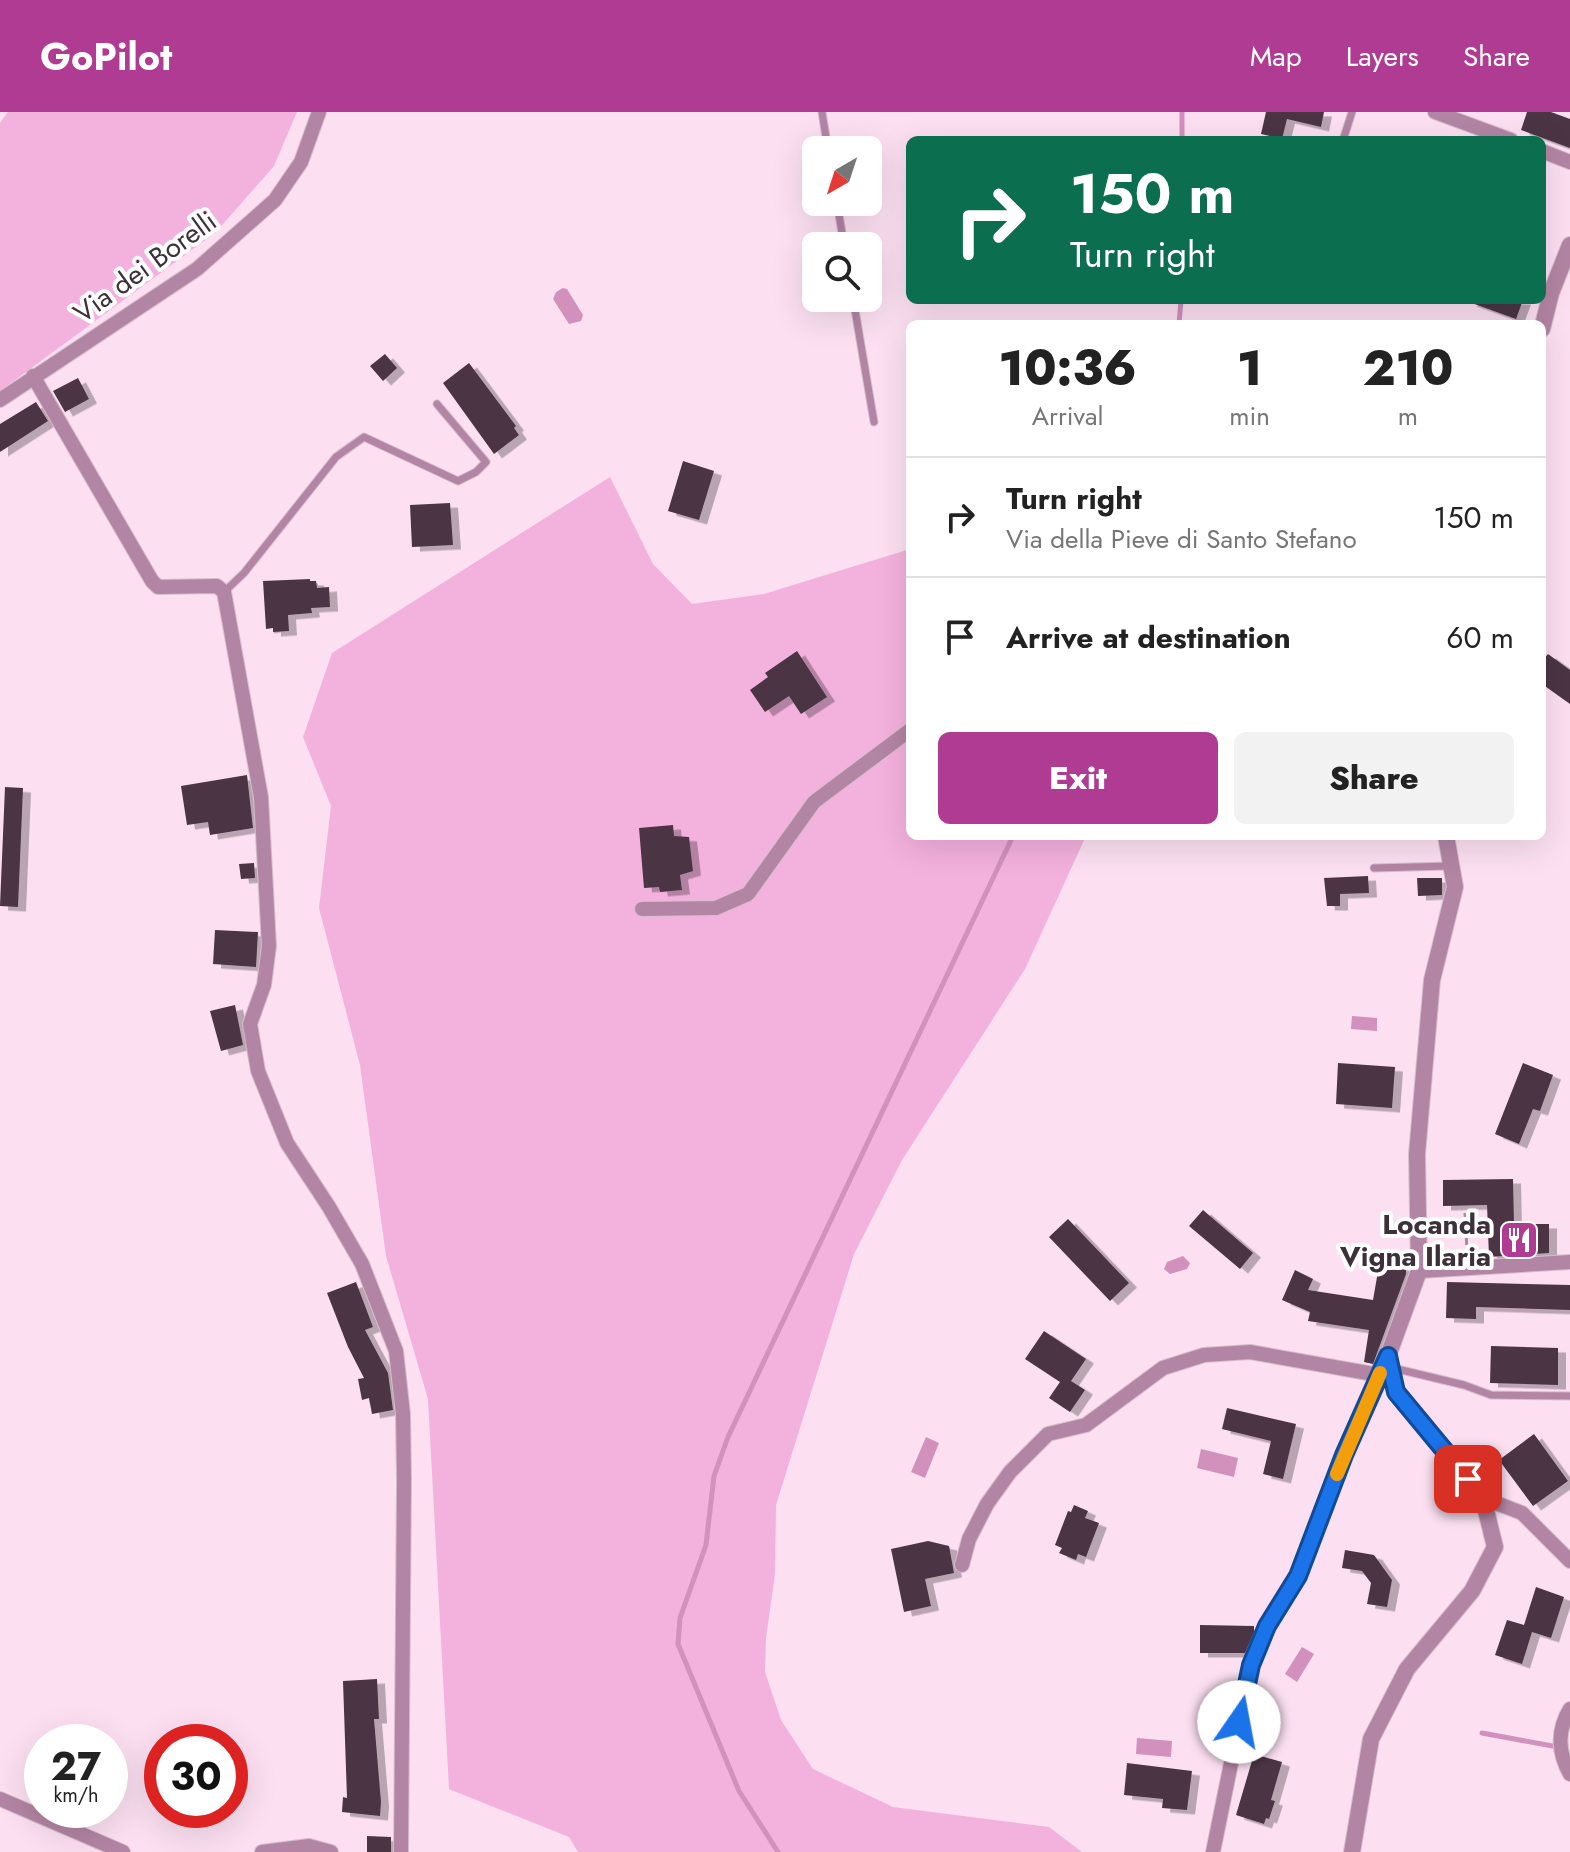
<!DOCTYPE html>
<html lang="en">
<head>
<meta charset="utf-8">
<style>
	body { margin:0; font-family:Jost,sans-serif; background:#f2f2f2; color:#222; height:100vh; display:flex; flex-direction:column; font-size:30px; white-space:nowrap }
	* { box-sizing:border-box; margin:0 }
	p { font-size:26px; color:#767676 }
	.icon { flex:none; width:44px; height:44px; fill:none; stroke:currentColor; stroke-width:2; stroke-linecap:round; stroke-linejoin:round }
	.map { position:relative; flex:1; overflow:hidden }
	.details { position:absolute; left:906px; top:208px; width:640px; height:520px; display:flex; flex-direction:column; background:#fff; border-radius:12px; box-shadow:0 8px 32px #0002 }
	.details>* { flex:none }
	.top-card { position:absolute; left:906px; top:24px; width:640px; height:168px; border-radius:12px; box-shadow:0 8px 32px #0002; background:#0b6e4f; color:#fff; overflow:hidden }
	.needle { width:52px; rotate:219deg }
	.fabs { position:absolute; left:802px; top:24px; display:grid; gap:16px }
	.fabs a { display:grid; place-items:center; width:80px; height:80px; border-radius:12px; background:#fff; box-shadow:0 8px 32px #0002; font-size:40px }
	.speed { position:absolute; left:24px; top:1612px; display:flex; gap:16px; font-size:40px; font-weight:700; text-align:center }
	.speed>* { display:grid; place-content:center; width:104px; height:104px; border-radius:50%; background:#fff; box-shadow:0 8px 32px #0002; line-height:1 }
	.speed small { font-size:20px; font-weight:400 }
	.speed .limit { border:12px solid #d22; background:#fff; color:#111 }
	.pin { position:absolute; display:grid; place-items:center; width:68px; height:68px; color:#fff; margin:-34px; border-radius:16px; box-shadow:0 4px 12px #0006 }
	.me { position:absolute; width:88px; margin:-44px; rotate:12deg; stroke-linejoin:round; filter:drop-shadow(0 0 6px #0008) }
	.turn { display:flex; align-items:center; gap:28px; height:168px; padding:0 32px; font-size:36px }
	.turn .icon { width:104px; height:104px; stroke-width:2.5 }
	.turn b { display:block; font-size:56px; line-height:68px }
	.eta { display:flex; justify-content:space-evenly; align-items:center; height:136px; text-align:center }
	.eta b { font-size:48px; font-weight:800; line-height:56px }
	.primary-button { display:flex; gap:16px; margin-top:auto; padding:16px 32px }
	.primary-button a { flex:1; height:92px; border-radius:12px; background:#b03b92; color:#fff; font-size:32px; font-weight:800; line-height:92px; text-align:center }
	.primary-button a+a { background:#f2f2f2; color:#222 }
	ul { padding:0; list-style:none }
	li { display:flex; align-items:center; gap:24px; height:120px; padding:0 32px; border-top:2px solid #e0e0e0 }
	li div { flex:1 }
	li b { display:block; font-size:30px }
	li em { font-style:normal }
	header { display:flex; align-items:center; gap:48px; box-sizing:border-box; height:112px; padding:0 40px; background:#b03b92; color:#fff }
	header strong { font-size:38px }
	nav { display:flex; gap:44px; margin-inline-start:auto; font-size:28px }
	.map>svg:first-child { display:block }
	.green { fill:#f3b1dd }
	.water { fill:#d191bc }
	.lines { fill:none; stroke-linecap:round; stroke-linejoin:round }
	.stream { stroke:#d191bc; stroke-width:5 }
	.building { fill:#4b3544; filter:url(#shadow) }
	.service-casing { stroke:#d6bdcd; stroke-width:9 }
	.minor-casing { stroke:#d6bdcd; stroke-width:16 }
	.tertiary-casing { stroke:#d6bdcd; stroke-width:18 }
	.path { stroke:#a48f9c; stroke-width:3; stroke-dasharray:8 4; stroke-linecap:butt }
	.service { stroke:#b385a4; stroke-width:7 }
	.minor { stroke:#b385a4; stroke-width:14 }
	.tertiary { stroke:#b385a4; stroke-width:16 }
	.route-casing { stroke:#114b97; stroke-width:20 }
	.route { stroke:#1a73e8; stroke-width:14 }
	.slow { stroke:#f59e0b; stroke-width:14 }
	.labels { text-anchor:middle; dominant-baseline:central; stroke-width:8; stroke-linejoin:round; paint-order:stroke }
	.street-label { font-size:28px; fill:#3c3138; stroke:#fff }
	.poi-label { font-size:28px; font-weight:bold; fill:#3c3138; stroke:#fff; text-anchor:end }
</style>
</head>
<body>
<header>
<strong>GoPilot</strong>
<nav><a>Map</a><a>Layers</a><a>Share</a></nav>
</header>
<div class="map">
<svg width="1570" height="1740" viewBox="0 0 1570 1740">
	<defs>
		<filter id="shadow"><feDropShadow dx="8" dy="4.5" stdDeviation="0" flood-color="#0004"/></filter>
	</defs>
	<rect width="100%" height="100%" fill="#fce0f2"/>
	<!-- green -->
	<path class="green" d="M8,0H297L274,54L215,121L0,279V11Z
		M610,365L653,452L692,492L764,482L910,437V724H1086L1025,857L902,1048L854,1142L776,1393L775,1462L766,1526L765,1560L781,1608L813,1657L893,1695L1049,1715L1082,1740H578L569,1725L449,1677L428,1287L386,1144L360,953L319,796L331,694L303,625L332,541Z"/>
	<!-- water -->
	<path class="water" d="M563,176L567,177L583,203L581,209L569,212L553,187L556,180Z
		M1352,904L1377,906V919L1351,917Z
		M1183,1144L1190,1151L1187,1157L1170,1162L1164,1157L1167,1150Z
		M926,1325L939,1331L925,1366L911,1360Z
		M1201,1337L1238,1346L1234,1365L1197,1356Z
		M1302,1535L1314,1542L1297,1570L1285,1562Z
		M1137,1626L1172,1629L1171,1645L1136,1642Z"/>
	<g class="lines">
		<!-- stream -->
		<path class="stream" d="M1182,0V28
			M1179,212L1181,188
			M1482,1621L1558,1635
			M778,1740L739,1679L678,1532L680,1506L706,1433L714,1364L728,1325L1013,724"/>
	</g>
	<!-- building -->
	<path class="building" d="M1266,0H1324L1321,15L1287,7L1282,27L1261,22Z
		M1527,0H1551L1570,7V36L1521,18Z
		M1470,188H1523L1516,207L1469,190Z
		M385,242L397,256L383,269L370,254Z
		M469,251L516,314L514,316L519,323L494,342L443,271Z
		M78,266L89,287L65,300L53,279Z
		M36,290L48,309L0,340V312Z
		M683,349L714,359L699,408L668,399Z
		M450,391L453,433L412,435L410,393Z
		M310,467V469H316L317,476L329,475L330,495L311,496L312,501L288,503L289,519L273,520V516L266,517L263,469Z
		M797,539L827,585L801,602L789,584L765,600L750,578L768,565L765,561Z
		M1548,542L1570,558V592L1542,572V549Z
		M247,663L253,716L210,723L208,710L187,713L181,674Z
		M5,675L23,676L18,795L0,794Z
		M673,713L674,724L689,725L693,759L680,763L682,778L660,780L659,775L644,776L639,716Z
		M254,751L255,766L241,767L239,752Z
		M1368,764L1369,781L1340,782V794H1327L1324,766Z
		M1417,766H1442V783L1418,784Z
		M215,818L258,820L256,855L213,852Z
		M235,893L243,933L221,939L210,899Z
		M1338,951L1395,955L1392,996L1336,992Z
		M1523,951L1553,963L1540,999L1533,997L1519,1032L1495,1022Z
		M1513,1067L1514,1112H1549V1141L1489,1145L1487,1093L1443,1094V1068Z
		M1203,1098L1253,1141L1240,1157L1189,1114Z
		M1068,1107L1129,1171L1110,1189L1049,1125Z
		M1380,1148L1406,1156V1162L1373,1252L1364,1250L1369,1218L1308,1209L1310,1200L1282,1188L1295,1158L1313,1167L1308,1178L1373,1188Z
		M356,1170L373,1215L365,1218L388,1261L393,1298L372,1302L369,1286L362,1288L358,1267L364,1266L348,1235L327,1181Z
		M1447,1170L1570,1173V1198L1476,1195V1207L1446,1206Z
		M1044,1219L1086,1247L1071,1269L1085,1278L1070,1300L1049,1286L1060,1270L1025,1247Z
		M1491,1234L1558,1236V1273L1490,1271Z
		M1227,1296L1296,1312L1283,1367L1263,1362L1271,1329L1222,1317Z
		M1534,1322L1568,1369L1533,1394L1499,1348Z
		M1074,1393L1088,1399L1085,1406L1099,1411L1086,1445L1078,1442L1076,1448L1059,1441L1062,1436L1055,1433L1068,1399L1071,1400Z
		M928,1429L949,1434L954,1461L925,1467L931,1494L904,1500L891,1437Z
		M1345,1438L1374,1443L1392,1468L1387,1495L1367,1492L1371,1471L1362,1459L1342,1456Z
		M1536,1475L1564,1485L1551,1526L1532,1520L1522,1552L1495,1543L1507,1508L1524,1513Z
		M1200,1513L1254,1514V1520L1245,1541H1200Z
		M377,1567L379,1607H374L381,1690L380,1704L342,1700L343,1685L347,1686L343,1569Z
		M1254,1642L1282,1650L1271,1688L1275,1689L1269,1707L1266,1706L1264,1712L1236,1703Z
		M1127,1651L1192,1659L1187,1698L1162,1696L1163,1687L1124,1683Z
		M367,1724L391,1725V1740H367Z"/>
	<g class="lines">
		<defs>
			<path id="service" d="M822,0L828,38
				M1343,28L1352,0
				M837,90L844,134
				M853,186L874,310
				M224,480L244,461L336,345L364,325L458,369L476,360L486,350L437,292
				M1374,756L1449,754
				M1393,1256L1464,1273L1491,1283L1570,1284"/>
			<path id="minor" d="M1435,0L1511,28
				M1542,39L1570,50
				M33,264L152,469L158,475L217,474L224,480L261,685L269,834L264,873L250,912L258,959L287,1031L329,1095L362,1152L396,1239L403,1302L404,1368L401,1740
				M0,288L197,157L275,88L301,50L319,0
				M642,797L716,796L748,782L814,690L910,618
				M1419,1159L1570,1150
				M1483,1386L1522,1401L1570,1449
				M962,1453L969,1427L987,1392L1010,1360L1048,1322L1086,1313L1163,1256L1204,1243L1250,1240L1379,1263
				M1570,1597C1557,1618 1558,1641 1570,1662
				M0,1687L123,1740
				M262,1740L309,1734L331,1740
				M1213,1740L1251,1553L1267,1514L1298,1464L1344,1343L1388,1244"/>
			<path id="tertiary" d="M1542,217L1551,181L1570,133
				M1352,1740L1371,1627L1407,1557L1472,1479L1495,1435L1483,1386L1396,1280L1388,1244L1419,1159L1417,1042L1432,868L1455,775L1446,724"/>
		</defs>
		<!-- service casing -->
		<use href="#service" class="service-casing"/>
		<!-- minor casing -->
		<use href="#minor" class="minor-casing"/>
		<!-- tertiary casing -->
		<use href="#tertiary" class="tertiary-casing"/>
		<!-- path -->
		<path class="path" d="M1465,1101L1467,1139"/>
		<!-- service -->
		<use href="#service" class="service"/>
		<!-- minor -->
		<use href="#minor" class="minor"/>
		<!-- tertiary -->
		<use href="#tertiary" class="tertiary"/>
	</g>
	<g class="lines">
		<defs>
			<path id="route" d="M1239,1610L1251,1553L1267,1514L1298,1464L1344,1343L1388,1244L1396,1280L1468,1367"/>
		</defs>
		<!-- route casing -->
		<use href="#route" class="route-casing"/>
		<!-- route -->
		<use href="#route" class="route"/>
		<!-- slow -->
		<path class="slow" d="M1337,1362L1380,1261"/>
	</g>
	<!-- icons -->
	<defs>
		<symbol id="restaurant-square" viewBox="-11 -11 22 22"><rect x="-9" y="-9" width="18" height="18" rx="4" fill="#b03b92" stroke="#fff"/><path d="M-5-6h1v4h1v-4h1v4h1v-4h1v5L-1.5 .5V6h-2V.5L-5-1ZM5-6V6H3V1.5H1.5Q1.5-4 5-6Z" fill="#fff"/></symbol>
	</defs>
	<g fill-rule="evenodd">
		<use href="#restaurant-square" x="1497" y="1106" width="44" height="44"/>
	</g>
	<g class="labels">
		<!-- street labels -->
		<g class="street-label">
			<text transform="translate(145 155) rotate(-36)">Via dei Borelli</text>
		</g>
		<!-- poi labels -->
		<g class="poi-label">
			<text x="1491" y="1112">Locanda<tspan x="1491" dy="32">Vigna Ilaria</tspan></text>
		</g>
	</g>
</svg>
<div class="fabs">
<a><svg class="needle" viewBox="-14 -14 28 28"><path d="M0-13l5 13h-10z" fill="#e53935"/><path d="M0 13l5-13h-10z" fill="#767676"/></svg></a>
<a><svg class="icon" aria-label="search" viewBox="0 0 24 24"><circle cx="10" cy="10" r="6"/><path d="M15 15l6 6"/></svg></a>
</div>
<div class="speed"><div>27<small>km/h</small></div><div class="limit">30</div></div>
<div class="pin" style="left:1468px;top:1367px;background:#d93025"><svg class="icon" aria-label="arrive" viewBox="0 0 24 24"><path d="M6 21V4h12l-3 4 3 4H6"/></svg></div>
<svg class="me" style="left:1239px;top:1610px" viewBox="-20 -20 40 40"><circle r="19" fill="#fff"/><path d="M0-13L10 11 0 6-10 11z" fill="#1a73e8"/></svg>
<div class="top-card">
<div class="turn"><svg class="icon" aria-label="right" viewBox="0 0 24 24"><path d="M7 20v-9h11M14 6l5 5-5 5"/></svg><div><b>150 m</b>Turn right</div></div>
</div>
<section class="details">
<div class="eta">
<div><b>10:36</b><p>Arrival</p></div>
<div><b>1</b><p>min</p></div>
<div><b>210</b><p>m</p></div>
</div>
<ul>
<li><svg class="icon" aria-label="right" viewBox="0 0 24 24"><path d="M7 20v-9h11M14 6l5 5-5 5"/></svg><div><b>Turn right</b><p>Via della Pieve di Santo Stefano</p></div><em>150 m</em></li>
<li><svg class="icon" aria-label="arrive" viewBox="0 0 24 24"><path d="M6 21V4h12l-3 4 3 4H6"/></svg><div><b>Arrive at destination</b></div><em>60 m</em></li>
</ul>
<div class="primary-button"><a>Exit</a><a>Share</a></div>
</section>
</div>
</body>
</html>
